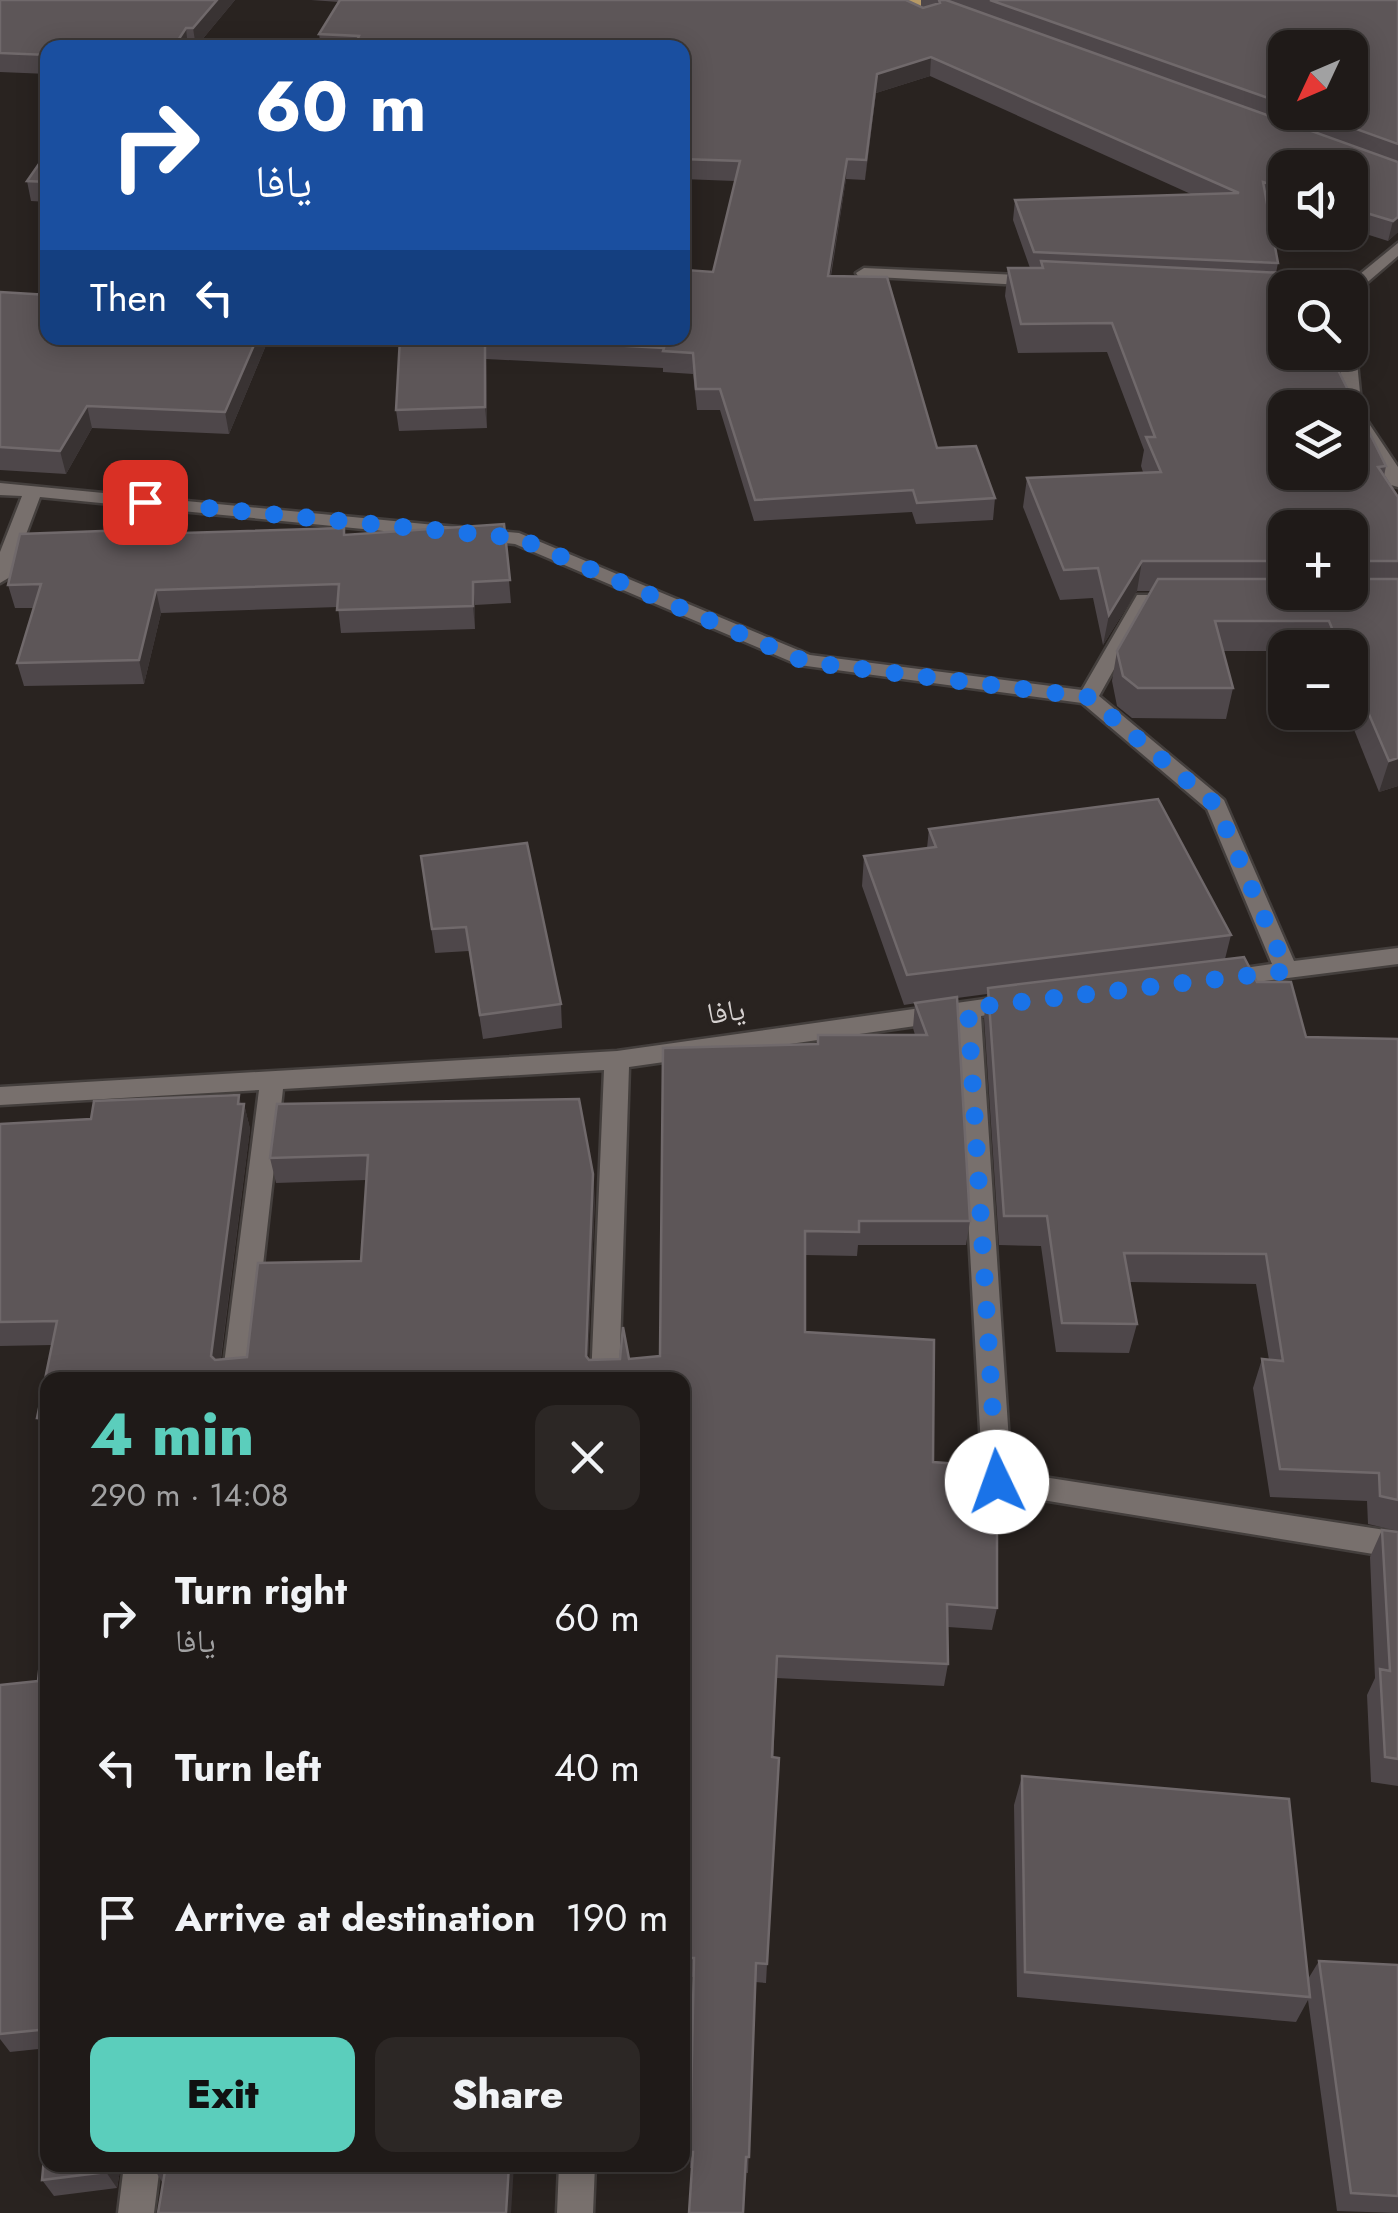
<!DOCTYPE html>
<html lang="en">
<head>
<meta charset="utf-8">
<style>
	body { margin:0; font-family:Jost,"Noto Naskh Arabic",sans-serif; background:#2c2725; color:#f1f3f6; height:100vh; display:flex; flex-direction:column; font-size:38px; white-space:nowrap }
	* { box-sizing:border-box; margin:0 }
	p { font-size:32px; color:#a1a1a2 }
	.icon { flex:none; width:55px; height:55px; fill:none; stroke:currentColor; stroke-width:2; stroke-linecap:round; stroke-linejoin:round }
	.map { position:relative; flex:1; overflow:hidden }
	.drawer { position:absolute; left:40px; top:1372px; width:650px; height:800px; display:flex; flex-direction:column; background:#1f1a18; border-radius:20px; box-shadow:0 5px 25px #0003,0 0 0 2px #3c3837 }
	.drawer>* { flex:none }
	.top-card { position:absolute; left:40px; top:40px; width:650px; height:305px; border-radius:20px; box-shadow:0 5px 25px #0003,0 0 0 2px #3c3837; background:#1a4fa0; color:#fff; overflow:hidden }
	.needle { width:65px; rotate:226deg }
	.tools { position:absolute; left:1268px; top:30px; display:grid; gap:20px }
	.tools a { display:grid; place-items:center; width:100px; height:100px; border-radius:20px; background:#1f1a18; box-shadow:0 5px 25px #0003,0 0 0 2px #3c3837; font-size:50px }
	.pin { position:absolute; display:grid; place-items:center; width:85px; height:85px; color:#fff; margin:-42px; border-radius:20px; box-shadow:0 5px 15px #0006 }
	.me { position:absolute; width:110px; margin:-55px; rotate:357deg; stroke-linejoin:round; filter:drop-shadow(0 0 8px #0008) }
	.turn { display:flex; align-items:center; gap:35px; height:210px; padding:0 50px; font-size:45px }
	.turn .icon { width:130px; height:130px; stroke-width:2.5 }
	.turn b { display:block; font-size:70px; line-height:85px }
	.then { display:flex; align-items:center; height:95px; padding:0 50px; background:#0003; gap:20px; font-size:38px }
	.round { display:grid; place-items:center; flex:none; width:105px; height:105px; border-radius:20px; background:#2c2725 }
	.overview { display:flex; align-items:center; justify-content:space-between; height:170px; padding:0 50px }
	h1 { font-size:60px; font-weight:800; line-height:75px; color:#5bcebc }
	.primary-button { display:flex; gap:20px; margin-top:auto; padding:20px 50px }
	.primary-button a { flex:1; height:115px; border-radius:20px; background:#5bcebc; color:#111; font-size:40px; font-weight:800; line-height:115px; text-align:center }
	.primary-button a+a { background:#2c2725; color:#f1f3f6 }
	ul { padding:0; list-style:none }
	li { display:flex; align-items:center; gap:30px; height:150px; padding:0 50px }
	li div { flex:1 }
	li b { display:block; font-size:38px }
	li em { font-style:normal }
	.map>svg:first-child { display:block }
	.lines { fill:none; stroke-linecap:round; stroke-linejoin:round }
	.minor-casing { stroke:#443f3d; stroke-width:5 }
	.major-casing { stroke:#443f3d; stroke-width:5 }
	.minor { fill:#78706d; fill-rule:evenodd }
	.major { fill:#b69965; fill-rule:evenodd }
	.wall { fill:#4e474a; fill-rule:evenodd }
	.shaded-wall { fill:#393333 }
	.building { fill:#5d5658; stroke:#70696b; stroke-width:2.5; fill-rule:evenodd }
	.route { stroke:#1a73e8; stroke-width:18; stroke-dasharray:0 32.4 }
	.labels { text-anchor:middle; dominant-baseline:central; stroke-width:8; stroke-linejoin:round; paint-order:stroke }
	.street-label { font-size:30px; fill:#d6d1d0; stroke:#292320 }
</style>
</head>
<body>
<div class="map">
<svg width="1398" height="2213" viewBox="0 0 1398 2213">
	<rect width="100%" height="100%" fill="#292320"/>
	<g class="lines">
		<defs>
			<path id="minor" d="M1398,243V256L1356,292L1350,294V288H1343Z
				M864,268L1040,276L1048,281L1040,286L858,276L856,273Z
				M1350,348L1356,352L1362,413L1398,467V487L1391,485L1350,422V408H1344L1339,352H1350Z
				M0,483L519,533L810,655L1082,690L1137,595H1184V603L1150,605L1099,696L1224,800L1294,961L1398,948V964L1218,987L1210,985L1206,979L1210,973L1272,964L1207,809L1082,703L799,665L515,544L40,497L10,577L0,583V552L22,496L0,495Z
				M1020,994L1028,996L1032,1002L1028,1008L981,1016L1011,1472L1398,1532V1558L987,1491L983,1482L957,1020L629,1067L619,1380H591L604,1070L283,1089L250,1380H222L259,1090L0,1105V1087L617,1051Z
				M124,2165H160L154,2213H118Z
				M559,2165H595L593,2213H557Z"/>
			<path id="major" d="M905,0H924L958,15L946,18Z"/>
		</defs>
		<!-- minor casing -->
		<use href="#minor" class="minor-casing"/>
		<!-- major casing -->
		<use href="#major" class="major-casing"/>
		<!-- minor -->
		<use href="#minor" class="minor"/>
		<!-- major -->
		<use href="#major" class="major"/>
	</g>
	<!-- wall -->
	<path class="wall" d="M0,0H235L196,47L48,48V74L0,72Z
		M311,0H906L921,7V0H1398V232L1388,241L1350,229V168H1285V209L1267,204L1278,263L1276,273L1285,352L1386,466L1384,476L1398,497V786L1379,792L1347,712H1350V648H1285V651H1223L1233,688L1226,719L1132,718L1117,706L1112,681L1117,651L1151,591H1137L1103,645L1093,598L1060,600L1023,507L1027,478L1143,472L1141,466L1144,450L1107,352L1018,353L1005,296L1008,268H1030L1013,220L1015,200L1193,195L930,76L876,93L865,180L846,179L831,276L937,448L995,498L993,520L916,524L912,512L754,521L720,410H697L693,374L663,372V368L486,359L487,428L399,431L396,410L400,338H682L713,272L735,181L682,179V48H321L319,34L339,2ZM1285,48L1350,112H1285ZM1285,528H1350V592H1285Z
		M48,151V202L31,201L27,181Z
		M0,292L269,338L229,434L92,428L66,474L0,470Z
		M504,524L511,603L475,605V629L341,633L338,607L161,613L144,684L24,686L17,663L34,608H15L8,585L184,528L185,533L344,528L345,535Z
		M929,829L1231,935L1225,959L1257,982L1306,1037L1398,1039V1531L1368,1524L1367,1501L1270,1497L1253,1388L1262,1359L1269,1360L1256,1284L1130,1282L1137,1324L1129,1353L1056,1352L1041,1246L999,1245L984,1018L987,994L957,998L970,1221L966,1245H858L857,1256L805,1255V1332L933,1462L997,1608L992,1630L948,1627V1664L944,1686L776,1678L767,1964L766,1983L755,1982L748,2173L690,2168L693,1977L682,1976V1380H48L47,1442L37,1418L52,1345L0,1346V1124L91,1119L244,1104L250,1129L221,1359L247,1357L361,1261L366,1180L276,1183L270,1158L277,1104L595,1199L588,1359L589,1360L629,1359L660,1356L817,1044L818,1035H915L913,1028L915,1003L923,1002L904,1005L862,886L864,856L927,848Z
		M424,881L561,1004L562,1028L483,1039L469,951L435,953Z
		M1382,1530L1398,1532V1786L1371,1782L1367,1695L1375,1678L1370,1557Z
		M48,1588V2048L10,2052L0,2039V1685L38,1681Z
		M1022,1776L1308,1979L1319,1961L1398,1965V2213L1337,2211L1308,2000L1296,2022L1017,1997L1014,1805Z
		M48,2165H121L117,2188L54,2196L42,2180Z
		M152,2165H514L162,2182Z"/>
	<!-- shaded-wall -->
	<path class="shaded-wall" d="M217,0H235L196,47L193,28Z
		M186,28L188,48H173Z
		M931,57L930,76L876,93L865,180L877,74Z
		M847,159L846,179L827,296L828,276Z
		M1398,217V232L1388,241L1393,221Z
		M257,338H269L229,434L225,412Z
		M485,338L486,359L487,428L485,407Z
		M87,406L92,428L66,474L60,451Z
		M1142,561L1137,591L1103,645L1109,615Z
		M473,582L475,605V629L473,606Z
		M156,590L161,613L144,684L139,660Z
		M1398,758V786L1379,792L1389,761Z
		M239,1095L243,1113L244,1104L250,1129L218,1380L211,1356Z
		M593,1174L595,1199L587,1380L586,1356Z
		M108,2165H121L117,2188L106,2172Z
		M509,2165H514L511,2213H506Z"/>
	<!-- building -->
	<path class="building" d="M0,0H217L193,28H186L173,48H48V55L0,53Z
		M340,0H906L923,8L940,3L939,0H946L1398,162V217L1393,221L1350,208V168H1285V188L1263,182L1278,263L1034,252L1015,200L1239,193L931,57L877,74L866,160L847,159L828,276L887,277L937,448L976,446L995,498L917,503L913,490L755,500L720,389H696L693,353L663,351L664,348L485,338V407L396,410L400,338H682V284L686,270L713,272L740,161L682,159V48H616V45L506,42L505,48H354L359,36L319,34Z
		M990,0H1398V144L1309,112H1350V48H1285V104Z
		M48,151V182L27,181Z
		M1041,261L1283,273L1285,288V352H1329L1386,466L1378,467L1398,497V561H1350V528H1285V561H1142L1109,615L1098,568L1064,570L1027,478L1161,472L1146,437H1155L1112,323L1021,324L1008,268H1043ZM1285,408H1350V472H1285Z
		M0,292L48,295V338H257L225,412L87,406L60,451L0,447Z
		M504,524L510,580L473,582V606L337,610L339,584L156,590L139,660L17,663L41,584L8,585L20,534L184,528L183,533L344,528V535Z
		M1158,579H1285V592H1350V579H1398V758L1389,761L1350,670V648H1340L1329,621H1215L1233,688H1138L1123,676L1117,651Z
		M1158,799L1231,935L907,975L864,856L936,847L929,829Z
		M527,843L561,1004L480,1015L466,927L432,929L421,856Z
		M1244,957L1257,982H1291L1306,1037L1398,1039V1500L1380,1496L1379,1473L1280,1469L1262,1359L1283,1361L1266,1254L1124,1253L1137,1324L1062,1323L1047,1216H1004L988,988Z
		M957,997L970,1221H859V1232L805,1231V1332L934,1340L933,1462L986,1466L997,1473V1608L947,1604L948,1664L777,1656L772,1757L779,1758L767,1964L756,1963L749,2157H746L743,2213H689L693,2152H690L694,1958H682V1380H48V1418H37L57,1321L0,1322V1124L91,1119L94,1101L239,1095L238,1104H244L211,1356L215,1360L247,1357L258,1263L361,1261L368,1155L270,1158L277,1104L579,1099L593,1174L586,1356L589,1360L620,1359L623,1327L629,1359L660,1356L663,1048L818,1044V1035H927L915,1003Z
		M1382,1530L1398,1532V1759L1385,1757L1380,1669L1390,1671Z
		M48,1588V2029L0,2034V1685L38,1681Z
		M1022,1776L1289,1799L1310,1997L1025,1972Z
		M1319,1961L1398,1965V2196L1351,2193Z
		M48,2115V2165H108L106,2172L42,2180Z
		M166,2165H509L506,2213H158Z"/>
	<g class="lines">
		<!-- route -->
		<path class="route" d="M145,502L518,538L806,662L1088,697L1216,805L1287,971L968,1008L997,1482"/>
	</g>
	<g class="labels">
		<!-- street labels -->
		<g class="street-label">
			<text transform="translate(726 1011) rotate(-8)">يافا</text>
		</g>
	</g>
</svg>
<div class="tools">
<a><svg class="needle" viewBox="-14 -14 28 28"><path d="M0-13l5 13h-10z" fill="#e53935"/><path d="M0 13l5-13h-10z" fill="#a1a1a2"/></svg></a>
<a><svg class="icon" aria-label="sound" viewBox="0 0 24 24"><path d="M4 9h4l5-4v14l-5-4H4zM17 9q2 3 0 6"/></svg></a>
<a><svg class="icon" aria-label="search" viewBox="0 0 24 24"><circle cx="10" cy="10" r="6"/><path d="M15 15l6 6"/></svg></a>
<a><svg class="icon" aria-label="layers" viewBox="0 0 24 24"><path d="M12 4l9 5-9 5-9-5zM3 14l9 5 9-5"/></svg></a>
<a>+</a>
<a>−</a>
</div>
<div class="pin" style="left:145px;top:502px;background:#d93025"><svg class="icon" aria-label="arrive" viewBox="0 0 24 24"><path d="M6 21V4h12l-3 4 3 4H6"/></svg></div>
<svg class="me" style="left:997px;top:1482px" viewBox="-20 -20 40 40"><circle r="19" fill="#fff"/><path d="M0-13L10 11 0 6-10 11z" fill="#1a73e8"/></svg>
<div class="top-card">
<div class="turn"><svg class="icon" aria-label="right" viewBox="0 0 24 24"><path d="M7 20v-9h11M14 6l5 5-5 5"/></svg><div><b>60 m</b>يافا</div></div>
<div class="then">Then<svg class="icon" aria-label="left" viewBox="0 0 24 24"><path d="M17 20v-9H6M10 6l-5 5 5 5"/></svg></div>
</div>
<section class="drawer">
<div class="overview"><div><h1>4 min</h1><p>290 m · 14:08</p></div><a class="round"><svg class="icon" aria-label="close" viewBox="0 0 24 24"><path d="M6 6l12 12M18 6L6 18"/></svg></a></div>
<ul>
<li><svg class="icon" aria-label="right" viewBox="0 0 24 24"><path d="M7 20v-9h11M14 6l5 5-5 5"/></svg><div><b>Turn right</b><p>يافا</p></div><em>60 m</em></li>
<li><svg class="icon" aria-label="left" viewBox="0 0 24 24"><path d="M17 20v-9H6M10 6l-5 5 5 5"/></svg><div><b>Turn left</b></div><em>40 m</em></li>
<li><svg class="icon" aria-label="arrive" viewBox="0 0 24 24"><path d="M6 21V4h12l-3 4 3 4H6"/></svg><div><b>Arrive at destination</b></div><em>190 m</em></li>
</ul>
<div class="primary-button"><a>Exit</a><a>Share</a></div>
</section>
</div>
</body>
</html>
